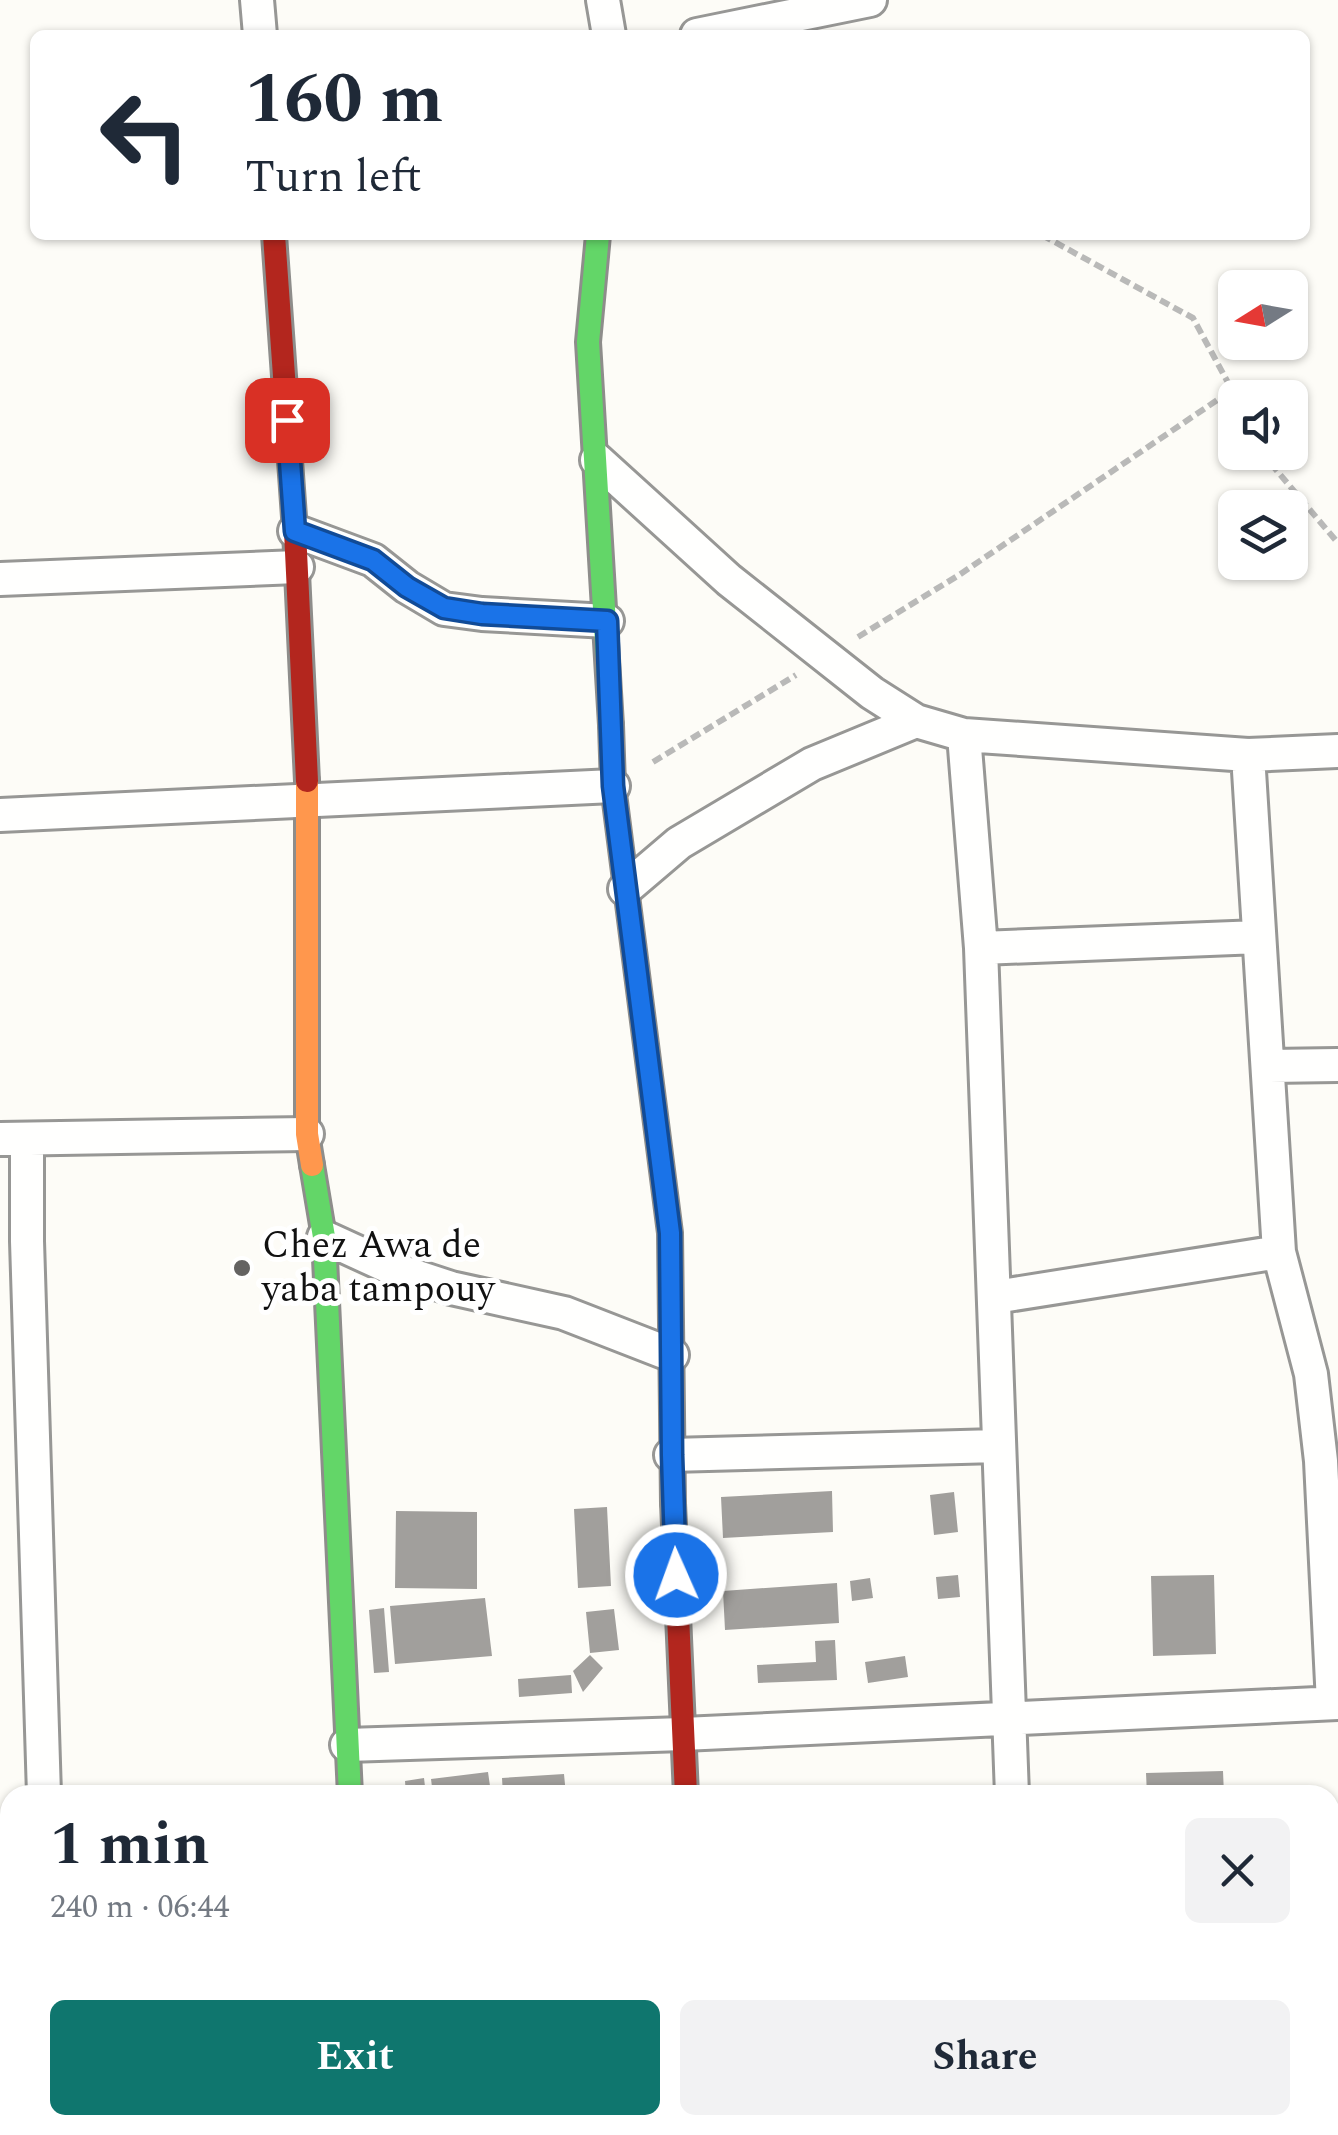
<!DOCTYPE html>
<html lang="en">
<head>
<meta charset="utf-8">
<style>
	body { margin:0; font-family:Spectral,serif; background:#f2f2f3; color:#1f2937; height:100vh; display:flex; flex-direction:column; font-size:38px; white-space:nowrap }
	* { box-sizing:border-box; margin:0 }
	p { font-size:32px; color:#747a83 }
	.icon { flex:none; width:55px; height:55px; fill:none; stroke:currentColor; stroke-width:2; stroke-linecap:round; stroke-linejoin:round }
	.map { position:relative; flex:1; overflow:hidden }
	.panel { position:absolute; left:0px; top:1785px; width:1340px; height:350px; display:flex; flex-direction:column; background:#fff; border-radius:30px 30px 0 0; box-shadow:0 2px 8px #0004 }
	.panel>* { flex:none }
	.hud { position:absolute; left:30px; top:30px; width:1280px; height:210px; border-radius:15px; box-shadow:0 2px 8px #0004; background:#fff; color:#1f2937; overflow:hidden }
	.needle { width:65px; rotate:259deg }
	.fabs { position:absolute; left:1218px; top:270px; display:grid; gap:20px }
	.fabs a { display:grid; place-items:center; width:90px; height:90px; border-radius:15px; background:#fff; box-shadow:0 2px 8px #0004; font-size:50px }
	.pin { position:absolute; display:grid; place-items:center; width:85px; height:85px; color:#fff; margin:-42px; border-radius:20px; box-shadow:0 5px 15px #0006 }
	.me { position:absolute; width:110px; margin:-55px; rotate:358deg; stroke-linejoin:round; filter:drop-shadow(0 0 8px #0008) }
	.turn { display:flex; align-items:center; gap:35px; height:210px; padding:0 50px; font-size:45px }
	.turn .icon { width:130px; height:130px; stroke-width:2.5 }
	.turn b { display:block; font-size:70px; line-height:85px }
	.round { display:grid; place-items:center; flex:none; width:105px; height:105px; border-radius:15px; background:#f2f2f3 }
	.overview { display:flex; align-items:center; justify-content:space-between; height:170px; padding:0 50px }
	h1 { font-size:60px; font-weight:700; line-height:75px }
	.primary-button { display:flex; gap:20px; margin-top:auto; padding:20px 50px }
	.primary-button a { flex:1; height:115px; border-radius:15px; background:#0f766e; color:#fff; font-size:40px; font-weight:700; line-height:115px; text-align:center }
	.primary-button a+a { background:#f2f2f3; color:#1f2937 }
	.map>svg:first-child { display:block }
	.building { fill:#a19f9c }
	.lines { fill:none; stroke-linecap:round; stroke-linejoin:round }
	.street-casing { stroke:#979795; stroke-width:38 }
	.fast-casing { stroke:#8e8d8b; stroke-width:28 }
	.slow-casing { stroke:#8e8d8b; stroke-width:28 }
	.jam-casing { stroke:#8e8d8b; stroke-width:28 }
	.path { stroke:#b9b9b8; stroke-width:6; stroke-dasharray:10 5; stroke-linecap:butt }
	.street { stroke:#fffffe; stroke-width:32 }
	.fast { stroke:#63d668; stroke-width:22 }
	.slow { stroke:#ff974d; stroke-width:22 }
	.jam { stroke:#b3261e; stroke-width:22 }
	.route-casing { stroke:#114b97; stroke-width:25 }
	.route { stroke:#1a73e8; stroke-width:18 }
	.poi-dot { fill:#646362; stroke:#fff; stroke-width:4 }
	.labels { text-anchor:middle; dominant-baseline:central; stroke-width:10; stroke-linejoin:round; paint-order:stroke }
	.poi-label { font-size:38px; fill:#111; stroke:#fff; text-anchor:start }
</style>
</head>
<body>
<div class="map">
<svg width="1338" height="2135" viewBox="0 0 1338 2135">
	<rect width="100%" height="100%" fill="#fdfcf7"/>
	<!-- building -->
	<path class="building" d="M832,1491L833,1532L723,1538L721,1497Z
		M954,1492L958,1532L934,1535L930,1495Z
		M607,1507L611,1586L578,1588L574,1509Z
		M396,1511L477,1512V1589L395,1588Z
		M958,1575L960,1597L938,1599L936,1577Z
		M1214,1575L1216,1654L1153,1656L1151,1576Z
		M870,1578L873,1598L852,1601L850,1581Z
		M837,1583L839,1623L725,1630L723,1591Z
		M485,1598L492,1656L395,1664L390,1606Z
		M384,1608L389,1672L374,1673L369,1610Z
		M614,1609L619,1650L590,1653L586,1612Z
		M835,1640L837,1680L758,1683L757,1665L816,1662L815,1641Z
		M590,1655L603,1668L583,1692L573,1671Z
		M905,1656L908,1677L868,1683L865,1662Z
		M571,1675L572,1693L519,1697L518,1679Z
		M1223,1771L1224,1795H1147L1146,1773Z
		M488,1772L491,1793L433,1795L431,1779Z
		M564,1774L566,1795H503L502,1778Z
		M424,1778L426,1795H406L405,1781Z
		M440,2125H496V2135H440Z"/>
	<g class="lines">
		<defs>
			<path id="street" d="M257,0L260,35
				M603,0L609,35
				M697,35L870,0
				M597,460L729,580L872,693L916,721L964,735L1248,755L1338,751
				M295,531L373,560L407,587L444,609L482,614L607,621
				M0,579L297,567
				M964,735L981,948L1012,1795
				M1248,755L1279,1252L1311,1374L1321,1461L1333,1703
				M0,815L613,786
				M625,889L679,843L812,764L916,721
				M981,948L1259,937
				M1268,1066L1338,1065
				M0,1139L307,1134
				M27,1139V1241L44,1795
				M324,1237L396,1270L451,1288L564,1313L672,1355
				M995,1297L1279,1252
				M671,1455L997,1446
				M347,1745L683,1734L1338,1703
				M1330,1981L1338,1983
				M57,2125V2135
				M364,2125V2135
				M699,2125L700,2135
				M1026,2125L1027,2135"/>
			<path id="fast" d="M598,235L588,342L611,725
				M312,1165L324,1237L350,1795"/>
			<path id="slow" d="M611,725L613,786L670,1233L673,1503
				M307,781V1134L312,1165"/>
			<path id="jam" d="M274,235L295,531L307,781
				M673,1503L686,1795"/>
		</defs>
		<!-- street casing -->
		<use href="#street" class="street-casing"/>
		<!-- fast casing -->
		<use href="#fast" class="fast-casing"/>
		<!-- slow casing -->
		<use href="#slow" class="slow-casing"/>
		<!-- jam casing -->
		<use href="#jam" class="jam-casing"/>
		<!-- path -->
		<path class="path" d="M1042,235L1193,318L1232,390L1235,402
			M1261,452L1338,543
			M858,637L959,575L1232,390
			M653,762L796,675"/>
		<!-- street -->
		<use href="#street" class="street"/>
		<!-- fast -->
		<use href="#fast" class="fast"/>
		<!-- slow -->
		<use href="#slow" class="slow"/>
		<!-- jam -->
		<use href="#jam" class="jam"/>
	</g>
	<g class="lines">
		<defs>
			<path id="route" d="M287,420L295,531L373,560L407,587L444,608L482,614L607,621L613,786L670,1233L672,1455L676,1575"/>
		</defs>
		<!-- route casing -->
		<use href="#route" class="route-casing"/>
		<!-- route -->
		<use href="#route" class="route"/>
	</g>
	<!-- markers -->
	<circle class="poi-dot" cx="242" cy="1268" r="10"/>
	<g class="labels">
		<!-- poi labels -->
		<g class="poi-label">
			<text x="262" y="1246">Chez Awa de<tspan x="262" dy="44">yaba tampouy</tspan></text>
		</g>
	</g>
</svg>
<div class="fabs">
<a><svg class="needle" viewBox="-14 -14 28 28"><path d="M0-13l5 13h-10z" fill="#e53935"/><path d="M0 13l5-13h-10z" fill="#747a83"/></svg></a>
<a><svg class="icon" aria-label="sound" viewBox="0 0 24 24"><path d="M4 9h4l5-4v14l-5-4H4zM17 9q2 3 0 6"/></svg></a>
<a><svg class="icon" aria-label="layers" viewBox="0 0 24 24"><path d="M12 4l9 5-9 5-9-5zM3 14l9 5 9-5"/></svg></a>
</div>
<div class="pin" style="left:287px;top:420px;background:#d93025"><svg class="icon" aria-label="arrive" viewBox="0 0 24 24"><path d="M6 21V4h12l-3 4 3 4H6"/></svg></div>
<svg class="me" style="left:676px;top:1575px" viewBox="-20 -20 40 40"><circle r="17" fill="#1a73e8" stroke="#fff" stroke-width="3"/><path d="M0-11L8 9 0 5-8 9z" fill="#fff"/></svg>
<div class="hud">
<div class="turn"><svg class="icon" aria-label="left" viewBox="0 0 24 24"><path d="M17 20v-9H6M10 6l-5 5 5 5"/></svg><div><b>160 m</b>Turn left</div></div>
</div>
<section class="panel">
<div class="overview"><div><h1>1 min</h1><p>240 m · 06:44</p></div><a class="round"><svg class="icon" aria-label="close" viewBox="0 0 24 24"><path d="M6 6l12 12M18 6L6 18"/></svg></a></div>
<div class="primary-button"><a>Exit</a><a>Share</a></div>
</section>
</div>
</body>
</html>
